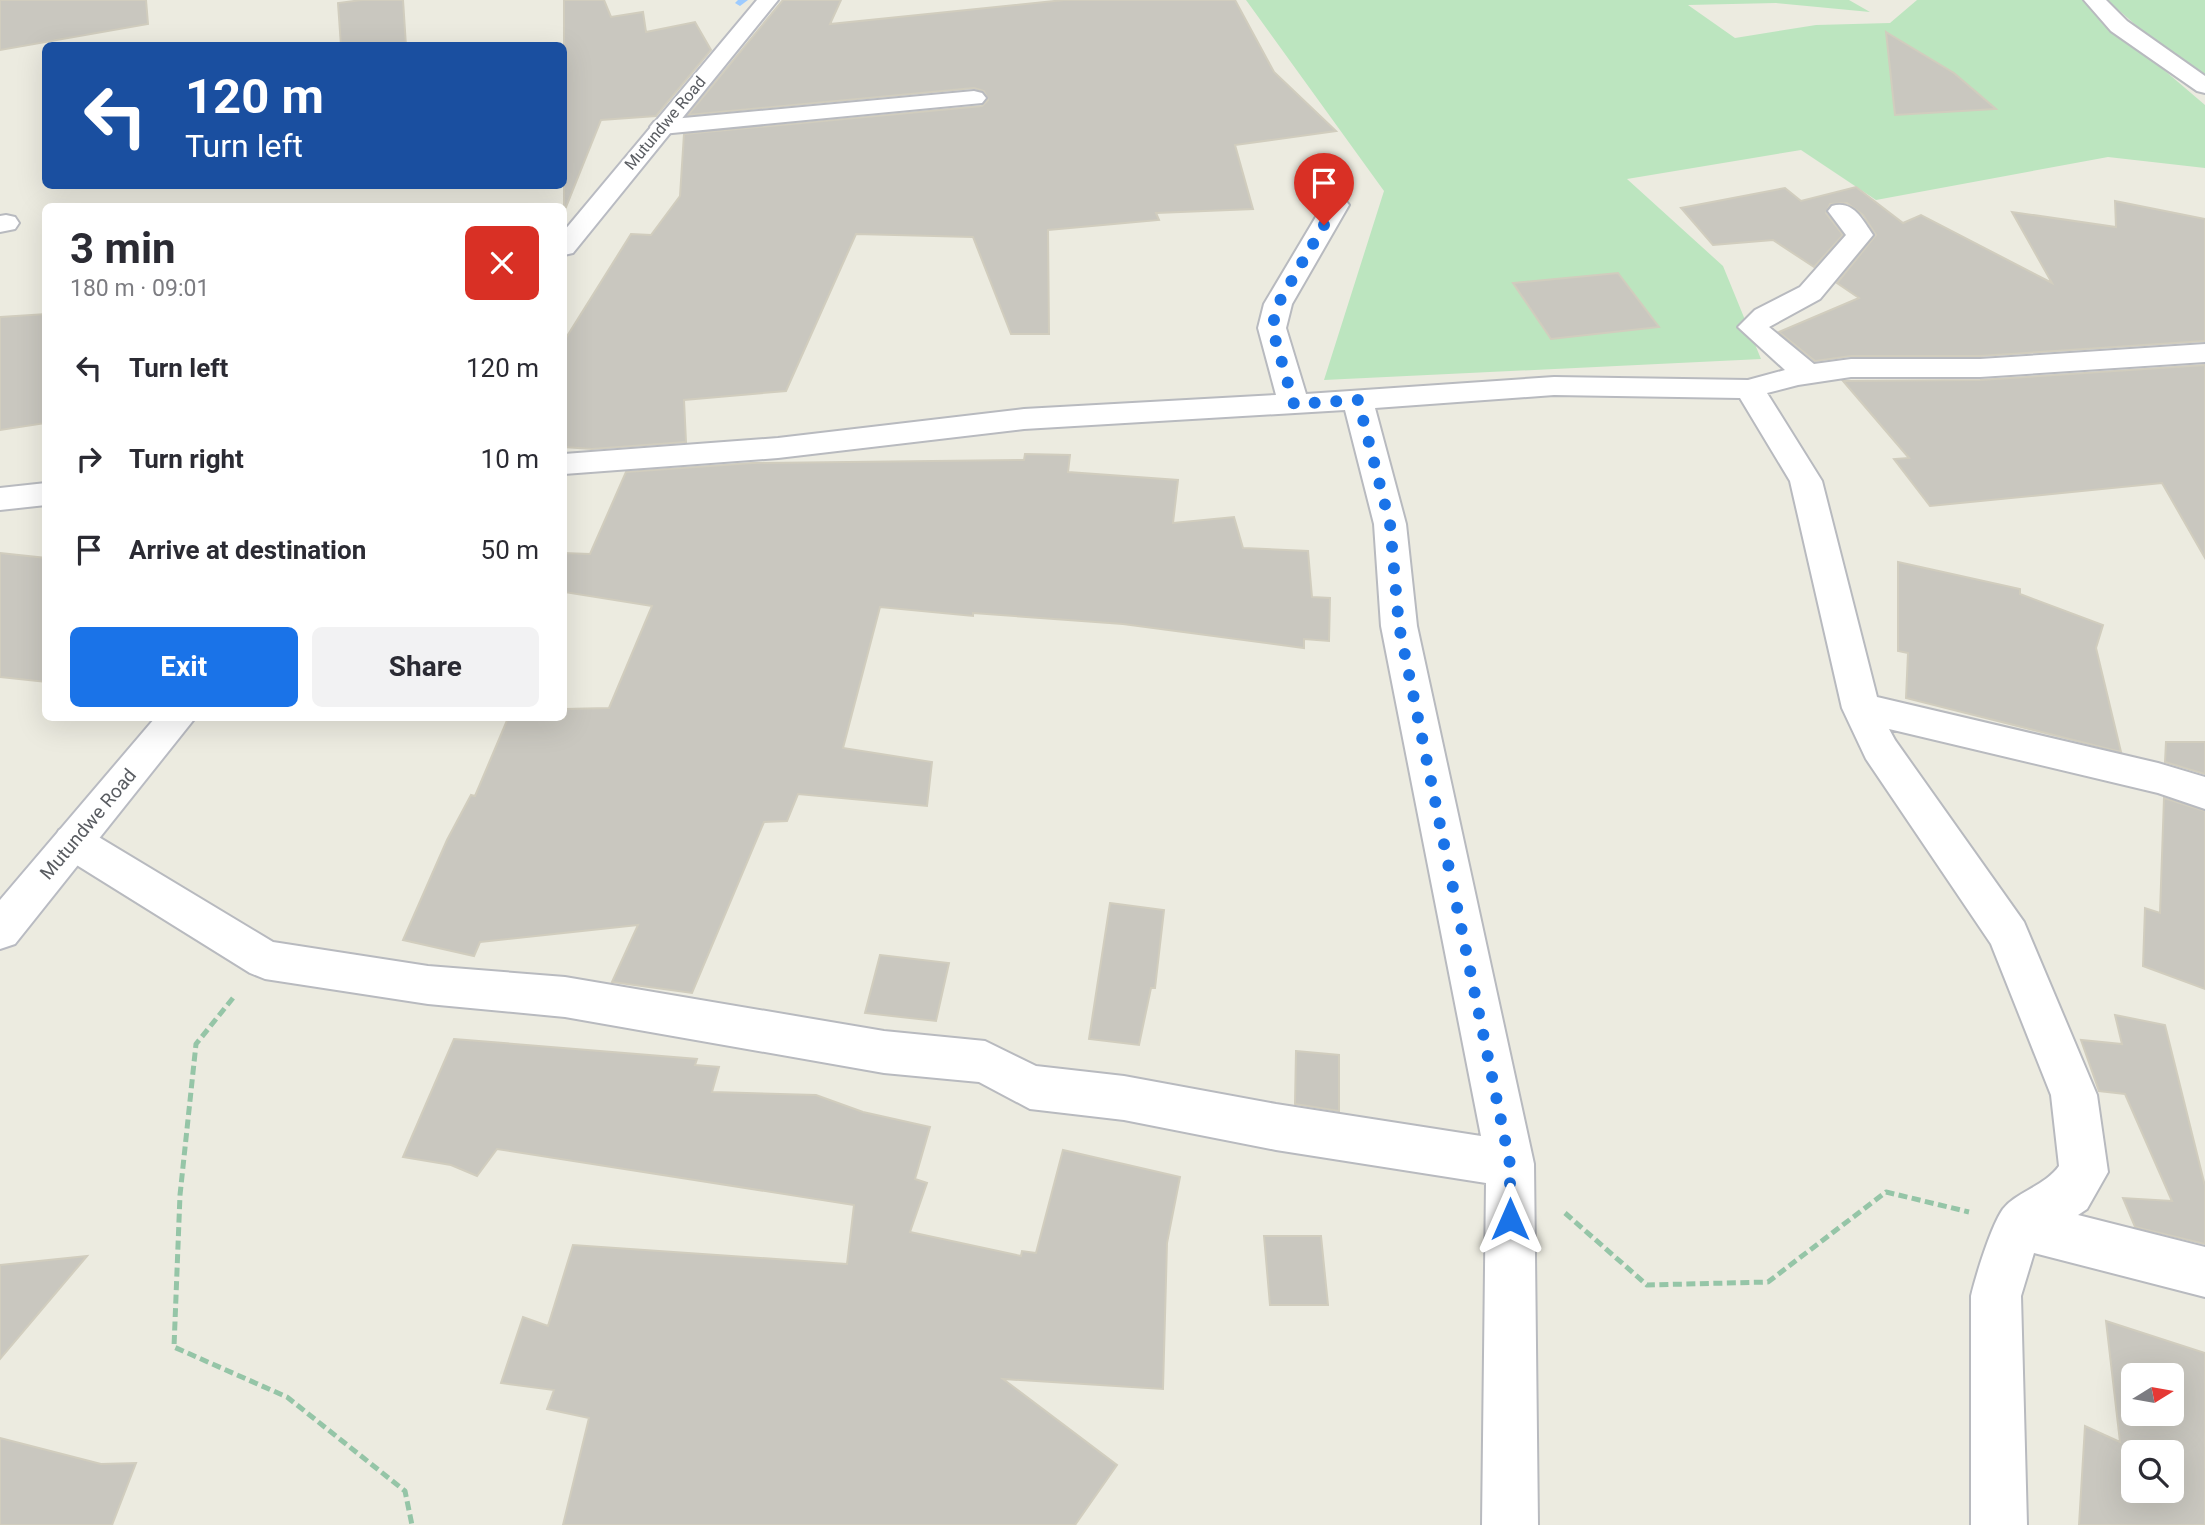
<!DOCTYPE html>
<html lang="en">
<head>
<meta charset="utf-8">
<style>
	body { margin:0; font-family:Roboto,sans-serif; background:#f2f2f3; color:#2b2b33; height:100vh; display:flex; flex-direction:column; font-size:26px; white-space:nowrap }
	* { box-sizing:border-box; margin:0 }
	p { font-size:23px; color:#7c7c81 }
	.icon { flex:none; width:38px; height:38px; fill:none; stroke:currentColor; stroke-width:2; stroke-linecap:round; stroke-linejoin:round }
	.map { position:relative; flex:1; overflow:hidden }
	.panel { position:absolute; left:42px; top:203px; width:525px; height:518px; display:flex; flex-direction:column; background:#fff; border-radius:10px; box-shadow:0 7px 28px #0002 }
	.panel>* { flex:none }
	.banner { position:absolute; left:42px; top:42px; width:525px; height:147px; border-radius:10px; box-shadow:0 7px 28px #0002; background:#1a4fa0; color:#fff; overflow:hidden }
	.needle { width:46px; rotate:79deg }
	.buttons { position:absolute; left:2121px; top:1363px; display:grid; gap:14px }
	.buttons a { display:grid; place-items:center; width:63px; height:63px; border-radius:10px; background:#fff; box-shadow:0 7px 28px #0002; font-size:35px }
	.pin { position:absolute; display:grid; place-items:center; width:60px; height:60px; color:#fff; margin:-72px -30px; border-radius:50% 50% 50% 0; rotate:-45deg; box-shadow:0 0 7px #0007 }
	.pin .icon { rotate:45deg }
	.me { position:absolute; width:77px; margin:-38px; rotate:0deg; stroke-linejoin:round; filter:drop-shadow(0 0 5px #0008) }
	.turn { display:flex; align-items:center; gap:24px; height:147px; padding:0 28px; font-size:32px }
	.turn .icon { width:91px; height:91px; stroke-width:2.5 }
	.turn b { display:block; font-size:49px; line-height:60px }
	.round { display:grid; place-items:center; flex:none; width:74px; height:74px; border-radius:10px; background:#f2f2f3 }
	.headline { display:flex; align-items:center; justify-content:space-between; height:119px; padding:0 28px }
	h1 { font-size:42px; font-weight:700; line-height:52px }
	.action { display:flex; gap:14px; margin-top:auto; padding:14px 28px }
	.action a { flex:1; height:80px; border-radius:10px; background:#1a73e8; color:#fff; font-size:28px; font-weight:700; line-height:80px; text-align:center }
	.action a+a { background:#f2f2f3; color:#2b2b33 }
	ul { padding:0; list-style:none }
	li { display:flex; align-items:center; gap:21px; height:91px; padding:0 28px }
	li div { flex:1 }
	li b { display:block; font-size:26px }
	li em { font-style:normal }
	.map>svg:first-child { display:block }
	.green { fill:#bce5bf }
	.lines { fill:none; stroke-linecap:round; stroke-linejoin:round }
	.stream { fill:#9dcbff; fill-rule:evenodd }
	.building { fill:#c9c7bf; stroke:#d1cdbe; stroke-width:2; fill-rule:evenodd }
	.minor-casing { stroke:#b8babf; stroke-width:4 }
	.secondary-casing { stroke:#b9bbc2; stroke-width:4 }
	.path { stroke:#95c5a7; stroke-width:5; stroke-dasharray:9 4.5; stroke-linecap:butt }
	.minor { fill:#fff; fill-rule:evenodd }
	.secondary { fill:#fff; fill-rule:evenodd }
	.route { stroke:#1a73e8; stroke-width:12; stroke-dasharray:0 21.6 }
	.labels { text-anchor:middle; dominant-baseline:central; stroke-width:5; stroke-linejoin:round; paint-order:stroke }
	.far-street-label { font-size:16px; fill:#595c61; stroke:#fff }
	.street-label { font-size:19px; fill:#595c61; stroke:#fff }
</style>
</head>
<body>
<div class="map">
<svg width="2205" height="1525" viewBox="0 0 2205 1525">
	<rect width="100%" height="100%" fill="#ecebe0"/>
	<!-- green -->
	<path class="green" d="M1246,0H1849L1870,12L1776,3L1688,5L1735,38L1816,25L1890,23L1917,0H2082L2205,105V168L2108,157L1876,200L1801,150L1627,179L1723,266L1761,359L1324,380L1384,191Z
		M2107,0H2205V76L2169,54Z"/>
	<g class="lines">
		<!-- stream -->
		<path class="stream" d="M748,0L740,6L735,3L738,0Z"/>
	</g>
	<!-- building -->
	<path class="building" d="M0,0H146L148,24L0,50Z
		M362,0H403L406,46H341L338,3Z
		M564,0H604L611,17L643,12L646,32L695,22L711,50L656,116L601,120L566,207L564,206Z
		M783,0H841L830,24L1064,0H1235L1274,72L1336,131L1235,145L1253,209L1156,213L1159,220L1048,230L1049,334H1011L973,237L856,234L786,391L684,400L686,442L592,449L564,447V341L631,234L651,235L680,196L684,134L982,106L988,100L984,91L974,88L688,115Z
		M1886,32L1954,73L1996,109L1895,115Z
		M1856,187L1903,223L1921,215L2052,283L2012,212L2116,227L2115,201L2205,219V341L1980,356H1851L1815,361L1779,332L1859,298L1837,283L1876,235L1863,215L1847,203L1830,204L1826,213L1843,235L1814,267L1773,240L1713,245L1681,208L1785,188L1801,201Z
		M1618,273L1659,327L1551,339L1513,283Z
		M46,314V423L0,430V317Z
		M2205,365V558L2162,483L1930,506L1894,459L1909,458L1843,381L1980,380Z
		M1025,454L1070,455L1068,472L1178,480L1173,523L1234,517L1243,548L1308,551L1312,597L1330,598L1329,641L1304,639V648L1123,624L973,613V616L880,607L843,748L932,762L927,806L798,794L787,821L764,822L692,993L612,982L638,925L480,942L474,956L403,940L447,840L471,795L475,796L508,718H564V709L609,708L652,606L564,592V553L590,554L626,472L752,463L1024,460Z
		M0,553L46,558V682L0,677Z
		M1898,562L2020,589V594L2103,625L2096,648L2121,752L1906,698L1908,653L1898,651Z
		M2166,742H2205V774L2165,762Z
		M2164,798L2205,811V989L2143,966L2145,908L2160,913Z
		M1110,903L1164,910L1155,988H1151L1139,1045L1089,1039Z
		M880,955L949,963L936,1021L865,1013Z
		M2115,1015L2165,1025L2205,1186V1244L2135,1227L2123,1198L2172,1201L2125,1094L2099,1091L2081,1040L2122,1044Z
		M454,1039L697,1059L695,1065L719,1067L712,1092L816,1095L863,1112L930,1127L915,1179L927,1183L910,1232L1021,1256L1022,1251L1036,1253L1063,1150L1180,1177L1167,1243L1163,1389L1003,1379L1117,1465L1075,1525H563L589,1418L547,1409L554,1390L501,1383L523,1317L548,1326L573,1245L847,1264L854,1205L497,1149L477,1176L451,1165L403,1157Z
		M1296,1051L1339,1055V1111L1295,1104Z
		M1264,1236H1321L1328,1305H1270Z
		M87,1256L0,1359V1265Z
		M2106,1321L2205,1353V1525H2079L2085,1426L2120,1442ZM2133,1376H2172V1414H2133ZM2133,1452H2172V1491H2133Z
		M0,1438L101,1464L136,1463L112,1525H0Z"/>
	<g class="lines">
		<defs>
			<path id="minor" d="M2084,0H2106L2127,21L2205,76V93L2197,91L2111,31Z
				M974,91L982,93L986,98L982,103L662,134L654,132L650,127L654,122L662,120Z
				M1336,197L1345,200L1349,205L1292,304L1286,328L1306,394L1554,377L1748,380L1785,370L1738,327L1755,310L1800,287L1846,235L1828,211L1832,206C1853,200 1862,219 1873,235L1820,299L1769,327L1814,364L1851,359H1980L2205,344V362L1980,377H1851L1798,385L1767,393L1822,481L1877,697L2158,763L2205,777V809L2158,793L1889,729L1895,740L2024,922L2097,1095L2108,1172L2087,1209L2078,1215L2205,1247V1297L2034,1253L2021,1296L2027,1525H1971V1296C1976,1275 1991,1226 2003,1209C2016,1192 2045,1186 2059,1166L2051,1095L1991,944L1866,759L1842,708L1790,481L1740,398L1554,395L1375,408L1406,524L1417,626L1534,1164L1538,1525H1482L1486,1183L1276,1150L1124,1120L1030,1109L979,1082L884,1073L565,1017L428,1004L265,979L250,973L59,854L53,842L59,830L73,825L87,830L273,942L428,966L565,977L884,1031L985,1041L1036,1066L1124,1076L1276,1104L1481,1136L1381,626L1374,524L1345,410L1024,429L778,458L564,474V454L778,438L1024,409L1276,395L1258,328L1264,304L1323,205L1327,200Z
				M6,215L15,217L19,223L15,229L0,232V216Z
				M46,483V505L0,510V488Z"/>
			<path id="secondary" d="M757,0H778L573,253L564,255V231Z
				M155,718H195L15,944L0,949V900Z"/>
		</defs>
		<!-- minor casing -->
		<use href="#minor" class="minor-casing"/>
		<!-- secondary casing -->
		<use href="#secondary" class="secondary-casing"/>
		<!-- path -->
		<path class="path" d="M233,998L196,1044L180,1195L174,1347L287,1397L405,1491L412,1525
			M1565,1213L1647,1285L1768,1282L1886,1192L1969,1212"/>
		<!-- minor -->
		<use href="#minor" class="minor"/>
		<!-- secondary -->
		<use href="#secondary" class="secondary"/>
	</g>
	<g class="lines">
		<!-- route -->
		<path class="route" d="M1324,225L1278,304L1272,328L1294,404L1358,400L1390,524L1399,626L1510,1164V1219"/>
	</g>
	<g class="labels">
		<!-- far-street labels -->
		<g class="far-street-label">
			<text transform="translate(665 123) rotate(-50)">Mutundwe Road</text>
		</g>
		<!-- street labels -->
		<g class="street-label">
			<text transform="translate(88 824) rotate(-50)">Mutundwe Road</text>
		</g>
	</g>
</svg>
<div class="buttons">
<a><svg class="needle" viewBox="-14 -14 28 28"><path d="M0-13l5 13h-10z" fill="#e53935"/><path d="M0 13l5-13h-10z" fill="#7c7c81"/></svg></a>
<a><svg class="icon" aria-label="search" viewBox="0 0 24 24"><circle cx="10" cy="10" r="6"/><path d="M15 15l6 6"/></svg></a>
</div>
<div class="pin" style="left:1324px;top:225px;background:#d93025"><svg class="icon" aria-label="arrive" viewBox="0 0 24 24"><path d="M6 21V4h12l-3 4 3 4H6"/></svg></div>
<svg class="me" style="left:1510px;top:1219px" viewBox="-20 -20 40 40"><path d="M0-17L14 15 0 8-14 15z" fill="#1a73e8" stroke="#fff" stroke-width="4"/></svg>
<div class="banner">
<div class="turn"><svg class="icon" aria-label="left" viewBox="0 0 24 24"><path d="M17 20v-9H6M10 6l-5 5 5 5"/></svg><div><b>120 m</b>Turn left</div></div>
</div>
<section class="panel">
<div class="headline"><div><h1>3 min</h1><p>180 m · 09:01</p></div><a class="round" style="background:#d93025;color:#fff"><svg class="icon" aria-label="close" viewBox="0 0 24 24"><path d="M6 6l12 12M18 6L6 18"/></svg></a></div>
<ul>
<li><svg class="icon" aria-label="left" viewBox="0 0 24 24"><path d="M17 20v-9H6M10 6l-5 5 5 5"/></svg><div><b>Turn left</b></div><em>120 m</em></li>
<li><svg class="icon" aria-label="right" viewBox="0 0 24 24"><path d="M7 20v-9h11M14 6l5 5-5 5"/></svg><div><b>Turn right</b></div><em>10 m</em></li>
<li><svg class="icon" aria-label="arrive" viewBox="0 0 24 24"><path d="M6 21V4h12l-3 4 3 4H6"/></svg><div><b>Arrive at destination</b></div><em>50 m</em></li>
</ul>
<div class="action"><a>Exit</a><a>Share</a></div>
</section>
</div>
</body>
</html>
